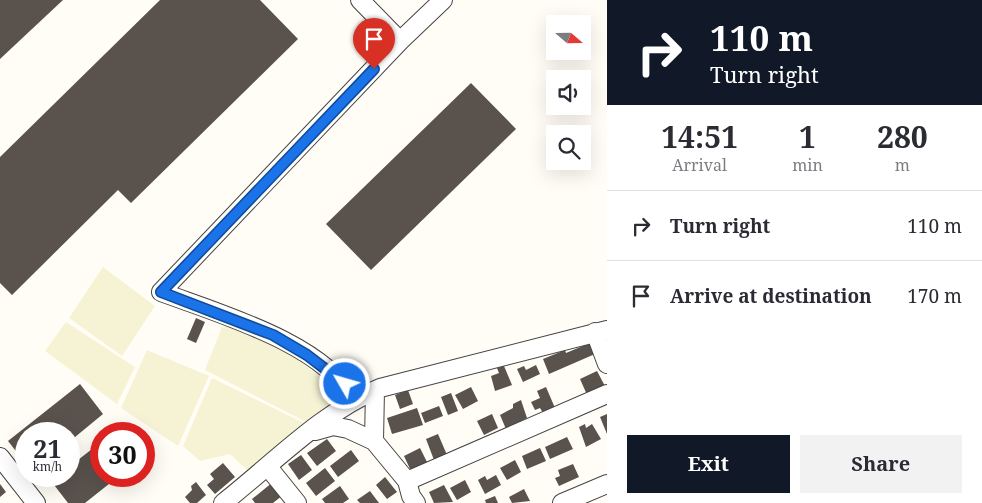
<!DOCTYPE html>
<html lang="en">
<head>
<meta charset="utf-8">
<style>
	body { margin:0; font-family:"Noto Serif",serif; background:#f2f2f3; color:#2b2b33; height:100vh; display:flex; flex-direction:column; font-size:19px; white-space:nowrap }
	* { box-sizing:border-box; margin:0 }
	p { font-size:16px; color:#7c7c81 }
	.icon { flex:none; width:28px; height:28px; fill:none; stroke:currentColor; stroke-width:2; stroke-linecap:round; stroke-linejoin:round }
	.map { position:relative; flex:1; overflow:hidden }
	.sheet { display:flex; flex-direction:column; background:#fff; width:375px }
	.sheet>* { flex:none }
	.top-card { background:#111827; color:#fff; overflow:hidden }
	.needle { width:32px; rotate:110deg }
	.fabs { position:absolute; left:546px; top:15px; display:grid; gap:10px }
	.fabs a { display:grid; place-items:center; width:45px; height:45px; border-radius:0px; background:#fff; box-shadow:0 5px 20px #0002; font-size:25px }
	.speed { position:absolute; left:15px; top:422px; display:flex; gap:10px; font-size:25px; font-weight:700; text-align:center }
	.speed>* { display:grid; place-content:center; width:65px; height:65px; border-radius:50%; background:#fff; box-shadow:0 5px 20px #0002; line-height:1 }
	.speed small { font-size:12px; font-weight:400 }
	.speed .limit { border:8px solid #d22; background:#fff; color:#111 }
	.pin { position:absolute; display:grid; place-items:center; width:42px; height:42px; color:#fff; margin:-51px -21px; border-radius:50% 50% 50% 0; rotate:-45deg; box-shadow:0 0 5px #0007 }
	.pin .icon { rotate:45deg }
	.me { position:absolute; width:55px; margin:-28px; rotate:308deg; stroke-linejoin:round; filter:drop-shadow(0 0 4px #0008) }
	.turn { display:flex; align-items:center; gap:18px; height:105px; padding:0 20px; font-size:22px }
	.turn .icon { width:65px; height:65px; stroke-width:2.5 }
	.turn b { display:block; font-size:35px; line-height:42px }
	.eta { display:flex; justify-content:space-evenly; align-items:center; height:85px; text-align:center }
	.eta b { font-size:30px; font-weight:700; line-height:35px }
	.action { display:flex; gap:10px; margin-top:auto; padding:10px 20px }
	.action a { flex:1; height:58px; border-radius:0px; background:#111827; color:#fff; font-size:20px; font-weight:700; line-height:58px; text-align:center }
	.action a+a { background:#f2f2f3; color:#2b2b33 }
	ul { padding:0; list-style:none }
	li { display:flex; align-items:center; gap:15px; height:70px; padding:0 20px; border-top:1px solid #e1e1e2 }
	li div { flex:1 }
	li b { display:block; font-size:19px }
	li em { font-style:normal }
	main { display:flex; flex:1; min-height:0 }
	.map>svg:first-child { display:block }
	.farmland { fill:#f6f3d4 }
	.building { fill:#5a524d }
	.lines { fill:none; stroke-linecap:round; stroke-linejoin:round }
	.minor-casing { stroke:#444; stroke-width:20 }
	.minor { stroke:#fff; stroke-width:18 }
	.route-casing { stroke:#114b97; stroke-width:12 }
	.route { stroke:#1a73e8; stroke-width:9 }
</style>
</head>
<body>
<main>
<div class="map">
<svg width="607" height="503" viewBox="0 0 607 503">
	<rect width="100%" height="100%" fill="#fffdf5"/>
	<!-- farmland -->
	<path class="farmland" d="M103,267L155,306L122,356L69,318Z
		M66,322L135,367L117,404L45,351Z
		M233,326L286,350L342,394L306,422L205,370L222,327Z
		M147,350L209,376L178,446L121,408Z
		M212,378L304,423L248,471L230,454L200,461L183,446Z"/>
	<!-- building -->
	<path class="building" d="M0,0H63L0,59Z
		M160,0H260L298,39L131,203L118,190L12,295L0,283V157Z
		M471,83L516,129L371,270L326,224Z
		M196,318L205,322L196,343L187,339Z
		M590,343L595,354L549,374L543,359L565,350L566,353Z
		M536,365L540,374L523,382L517,369L524,366L526,370Z
		M504,366L512,385L495,391L491,376L499,373L497,368Z
		M597,371L606,388L588,397L580,379Z
		M80,384L103,414L69,442V434H26V464L8,441Z
		M471,387L478,401L463,409L455,395Z
		M546,387L555,408L543,413L540,408L535,410L531,402L540,398L537,391Z
		M408,390L413,404L400,409L395,395Z
		M451,393L458,411L448,415L441,397Z
		M521,400L527,418L506,429L500,415L513,408V404Z
		M439,406L443,416L425,423L421,413Z
		M417,408L423,425L392,434L387,418Z
		M492,414L498,428L484,435L477,421Z
		M607,414V434L600,417Z
		M585,424L586,428L592,424L601,439L586,447L579,427Z
		M123,425L130,434H111Z
		M438,434L447,455L434,460L426,439Z
		M567,437L573,449L550,459L545,447Z
		M327,439L336,451L317,466L307,453Z
		M101,442V476H119L85,503H68L51,481L57,476H69V467Z
		M420,448L427,462L411,471L404,456Z
		M540,448L546,461L527,469L522,456Z
		M351,450L359,461L338,477L330,466Z
		M301,455L312,470L299,480L288,464Z
		M515,460L521,472L507,480L500,468Z
		M223,463L235,477L215,494L207,485L214,479L210,474Z
		M573,464L579,477L559,486L555,478L560,476L558,470Z
		M325,468L335,481L316,496L306,483Z
		M496,475L501,485L485,494L478,480L485,476L487,480Z
		M385,477L397,492L387,499L376,485Z
		M465,480L471,492L457,500L450,488Z
		M196,482L206,495L197,503H190L185,497L192,490L191,486Z
		M273,482L283,495L273,503H255L252,499Z
		M0,484L6,492L0,497Z
		M444,485L453,502L434,503L429,492Z
		M340,486L349,499L343,503H325L322,499Z
		M524,489L530,501L512,503L509,497Z
		M370,491L379,503H360L357,500Z
		M495,496L498,503H486L485,500Z"/>
	<g class="lines">
		<defs>
			<path id="minor" d="M360,0L400,41
				M595,332L607,364
				M353,400C326,344 217,313 161,292L400,41L443,0
				M315,431L333,426L348,429L374,441L407,481L411,496L416,503
				M374,441L375,390
				M0,457L36,503
				M268,467L297,503
				M407,481L607,394
				M223,503C274,463 321,413 380,388L607,330
				M562,503L607,484"/>
		</defs>
		<!-- minor casing -->
		<use href="#minor" class="minor-casing"/>
		<!-- minor -->
		<use href="#minor" class="minor"/>
	</g>
	<g class="lines">
		<defs>
			<path id="route" d="M345,384L307,355L273,335L161,292L374,69"/>
		</defs>
		<!-- route casing -->
		<use href="#route" class="route-casing"/>
		<!-- route -->
		<use href="#route" class="route"/>
	</g>
</svg>
<div class="fabs">
<a><svg class="needle" viewBox="-14 -14 28 28"><path d="M0-13l5 13h-10z" fill="#e53935"/><path d="M0 13l5-13h-10z" fill="#7c7c81"/></svg></a>
<a><svg class="icon" aria-label="sound" viewBox="0 0 24 24"><path d="M4 9h4l5-4v14l-5-4H4zM17 9q2 3 0 6"/></svg></a>
<a><svg class="icon" aria-label="search" viewBox="0 0 24 24"><circle cx="10" cy="10" r="6"/><path d="M15 15l6 6"/></svg></a>
</div>
<div class="speed"><div>21<small>km/h</small></div><div class="limit">30</div></div>
<div class="pin" style="left:374px;top:69px;background:#d93025"><svg class="icon" aria-label="arrive" viewBox="0 0 24 24"><path d="M6 21V4h12l-3 4 3 4H6"/></svg></div>
<svg class="me" style="left:345px;top:384px" viewBox="-20 -20 40 40"><circle r="17" fill="#1a73e8" stroke="#fff" stroke-width="3"/><path d="M0-11L8 9 0 5-8 9z" fill="#fff"/></svg>
</div>
<section class="sheet">
<div class="top-card">
<div class="turn"><svg class="icon" aria-label="right" viewBox="0 0 24 24"><path d="M7 20v-9h11M14 6l5 5-5 5"/></svg><div><b>110 m</b>Turn right</div></div>
</div>
<div class="eta">
<div><b>14:51</b><p>Arrival</p></div>
<div><b>1</b><p>min</p></div>
<div><b>280</b><p>m</p></div>
</div>
<ul>
<li><svg class="icon" aria-label="right" viewBox="0 0 24 24"><path d="M7 20v-9h11M14 6l5 5-5 5"/></svg><div><b>Turn right</b></div><em>110 m</em></li>
<li><svg class="icon" aria-label="arrive" viewBox="0 0 24 24"><path d="M6 21V4h12l-3 4 3 4H6"/></svg><div><b>Arrive at destination</b></div><em>170 m</em></li>
</ul>
<div class="action"><a>Exit</a><a>Share</a></div>
</section>
</main>
</body>
</html>
